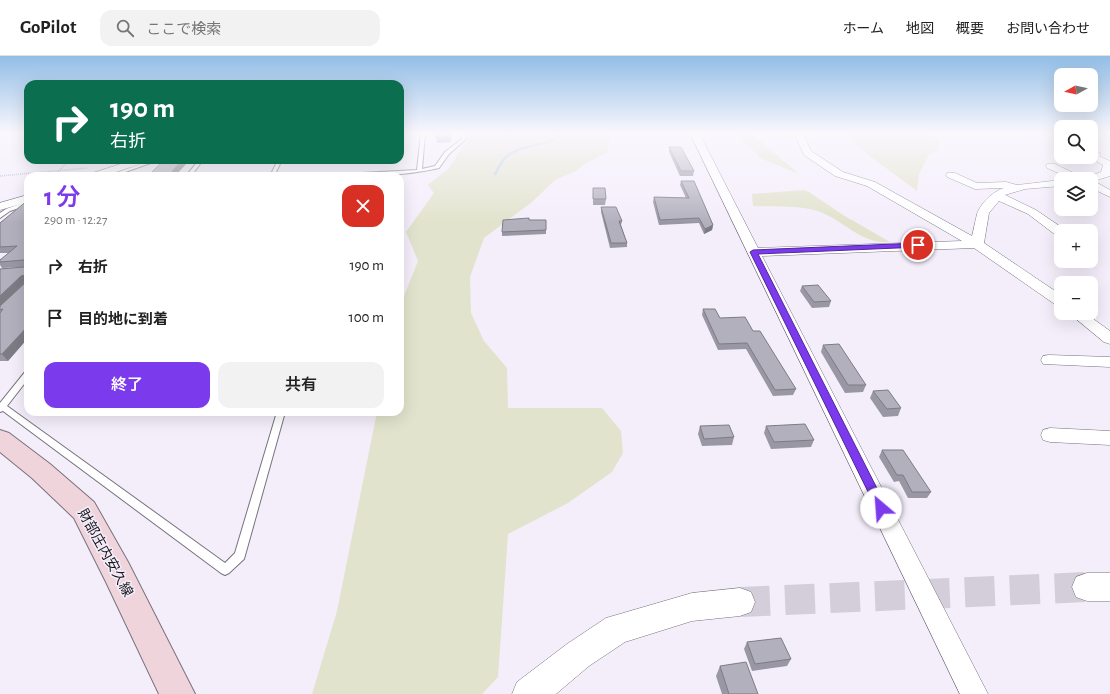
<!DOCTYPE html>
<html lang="ja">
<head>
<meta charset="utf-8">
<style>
	body { margin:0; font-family:"Alegreya Sans","Noto Sans JP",sans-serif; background:#f2f2f2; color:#222; height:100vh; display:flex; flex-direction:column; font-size:15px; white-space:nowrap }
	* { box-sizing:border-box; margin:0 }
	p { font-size:13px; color:#767676 }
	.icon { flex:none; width:22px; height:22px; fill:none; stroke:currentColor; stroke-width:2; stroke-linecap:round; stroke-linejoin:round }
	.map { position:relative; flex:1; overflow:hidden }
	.side { position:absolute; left:24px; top:116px; width:380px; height:244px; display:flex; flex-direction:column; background:#fff; border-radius:12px; box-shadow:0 4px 16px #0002 }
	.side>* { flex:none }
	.hud { position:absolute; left:24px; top:24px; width:380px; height:84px; border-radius:12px; box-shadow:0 4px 16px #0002; background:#0b6e4f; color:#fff; overflow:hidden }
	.needle { width:26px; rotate:262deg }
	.fabs { position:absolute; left:1054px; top:12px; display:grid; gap:8px }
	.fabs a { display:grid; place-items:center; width:44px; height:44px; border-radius:8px; background:#fff; box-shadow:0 4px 16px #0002; font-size:20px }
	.pin { position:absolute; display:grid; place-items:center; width:34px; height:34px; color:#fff; margin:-17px; border:2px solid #fff; border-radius:50%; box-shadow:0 1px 4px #0007 }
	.me { position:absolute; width:44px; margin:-22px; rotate:333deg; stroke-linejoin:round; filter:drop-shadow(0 0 3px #0008) }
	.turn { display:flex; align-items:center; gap:14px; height:84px; padding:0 20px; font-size:18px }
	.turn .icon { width:52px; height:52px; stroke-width:2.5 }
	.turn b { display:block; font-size:28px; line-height:34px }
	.round { display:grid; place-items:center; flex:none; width:42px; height:42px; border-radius:12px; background:#f2f2f2 }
	.summary { display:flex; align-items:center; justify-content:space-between; height:68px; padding:0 20px }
	h1 { font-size:24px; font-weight:600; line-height:30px; color:#7c3aed }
	.cta { display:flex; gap:8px; margin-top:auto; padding:8px 20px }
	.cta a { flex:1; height:46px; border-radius:12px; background:#7c3aed; color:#fff; font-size:16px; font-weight:600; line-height:46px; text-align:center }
	.cta a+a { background:#f2f2f2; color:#222 }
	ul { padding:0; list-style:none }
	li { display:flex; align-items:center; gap:12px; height:52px; padding:0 20px }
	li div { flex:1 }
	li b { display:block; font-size:15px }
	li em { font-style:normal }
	header { display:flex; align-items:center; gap:24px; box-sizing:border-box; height:56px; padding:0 20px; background:#fff; border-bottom:1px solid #e0e0e0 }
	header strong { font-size:19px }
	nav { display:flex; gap:22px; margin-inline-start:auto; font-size:14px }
	.search { width:280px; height:36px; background:#f2f2f2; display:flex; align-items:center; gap:10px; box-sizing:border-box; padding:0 14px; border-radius:12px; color:#767676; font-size:15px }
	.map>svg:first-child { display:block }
	.green { fill:#e1e3cc }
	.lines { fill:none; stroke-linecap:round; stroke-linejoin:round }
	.stream { stroke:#b1cde2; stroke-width:2.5 }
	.tertiary-tunnel { stroke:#d3ceda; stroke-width:30; stroke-dasharray:30 15; stroke-linecap:butt }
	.service-casing { stroke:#77727e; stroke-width:2 }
	.minor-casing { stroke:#77727e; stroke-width:1 }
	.tertiary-casing { stroke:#77727e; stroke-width:1 }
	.secondary-casing { stroke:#77727e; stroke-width:2 }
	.path { stroke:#b0acb6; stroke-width:1.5; stroke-dasharray:1 1; stroke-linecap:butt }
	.service { fill:#fff; fill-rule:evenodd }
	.minor { fill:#fff; fill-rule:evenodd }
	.tertiary { fill:#fff; fill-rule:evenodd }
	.secondary { fill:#efd4dc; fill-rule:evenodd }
	.wall { fill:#9997a3 }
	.shaded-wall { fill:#7d7b84 }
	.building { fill:#b2b0bd; stroke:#7d7b84 }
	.route { fill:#7c3aed; stroke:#51269a }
	.labels { text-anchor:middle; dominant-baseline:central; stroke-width:3; stroke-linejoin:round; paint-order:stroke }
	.near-street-label { font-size:14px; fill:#1a181d; stroke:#f4eefb }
</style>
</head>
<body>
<header>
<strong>GoPilot</strong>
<div class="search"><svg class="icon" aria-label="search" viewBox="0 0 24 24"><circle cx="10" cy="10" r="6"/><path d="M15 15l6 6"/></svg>ここで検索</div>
<nav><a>ホーム</a><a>地図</a><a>概要</a><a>お問い合わせ</a></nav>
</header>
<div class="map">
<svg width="1110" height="638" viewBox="0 0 1110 638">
	<rect width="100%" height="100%" fill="#f4eefb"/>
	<!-- green -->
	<path class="green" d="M469,77H610L607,97L586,107L576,115L555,124L532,146L484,182L470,221L471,257L484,285L507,312L508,352H602L621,375L623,397L612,416L568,447L508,478L498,621L482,638H312L337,555L377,356H400V250L418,205L406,176L434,137L428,129L449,112L468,83Z
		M734,77H751L799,118L762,103Z
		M844,77H918L939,82V94L929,99L919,118L917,135L867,98Z
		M804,134L809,136L843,159L890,186C861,189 843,163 817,155C798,149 774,151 753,150L752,138Z"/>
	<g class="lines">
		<!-- stream -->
		<path class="stream" d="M495,118C498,113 501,106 505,102C518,89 541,91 557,82L555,77"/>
		<!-- tertiary-tunnel -->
		<path class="tertiary-tunnel" d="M740,546L1087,531"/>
		<defs>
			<path id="service" d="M421,77H425L422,113L435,110L445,96L462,83L461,77H465L466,83L449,98L439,112C401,121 360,120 322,120L324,119L417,114Z
				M152,104H159L114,120H107Z
				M199,104H203L191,120H186Z
				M278,104H282L274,120H270Z
				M28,145V149L10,155L0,162V157L6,153Z
				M28,315V323L7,350L225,507L235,497L277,356H285L244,503L229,517L225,519L221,517L3,355L0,356V347L25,316Z"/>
			<path id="minor" d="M690,77H699L758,192L962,185L867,130L835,120L804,99L794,77H803L811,95L843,116L875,126L972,180C974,173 975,165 977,158C980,148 993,135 1004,132L975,133L947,121L946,119L947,117H955L977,127L1006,126L1017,129L1061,124V130L1025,133L1005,139L1036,154L1061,171L1063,174L1061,177H1053L1028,158L999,145L989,157L984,187L1061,239V250L1056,249L974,192L762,200L988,638H960Z
				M1103,77H1110V81Z
				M1096,95L1101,98L1099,100L1110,105V120L1094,125L1110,134V141L1091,132V123H1072L1047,112L1046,110L1047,108H1055L1086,123L1087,121L1101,116L1103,109L1088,101H1091V96Z
				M133,104H148L146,106L104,120H89L90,118Z
				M28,139V146L0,154V147Z
				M1069,257H1085L1110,275V288L1104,286Z
				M1049,299L1110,301V311L1043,308L1041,304L1043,300Z
				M1050,372L1110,375V389L1050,386L1043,384L1041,379L1043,374Z"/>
			<path id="tertiary" d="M1087,517H1110V545H1087L1076,541L1072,531L1076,521Z
				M740,532L751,536L755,546L751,556L740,560L692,565L625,586L589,610L556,638H512L517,626L567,588L606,562L692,537Z"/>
			<path id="secondary" d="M0,374L9,377L50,408L94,446L128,506L195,638H159L106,526L74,462L32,422L0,396Z"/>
		</defs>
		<!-- service casing -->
		<use href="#service" class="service-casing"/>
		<!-- minor casing -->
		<use href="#minor" class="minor-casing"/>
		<!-- tertiary casing -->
		<use href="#tertiary" class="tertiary-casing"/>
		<!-- secondary casing -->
		<use href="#secondary" class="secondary-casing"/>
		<!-- path -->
		<path class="path" d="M0,79L20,77
			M0,120L87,112
			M54,120L69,104"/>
		<!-- service -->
		<use href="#service" class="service"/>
		<!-- minor -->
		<use href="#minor" class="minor"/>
		<!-- tertiary -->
		<use href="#tertiary" class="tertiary"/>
		<!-- secondary -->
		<use href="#secondary" class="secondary"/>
	</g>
	<!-- wall -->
	<path class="wall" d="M436,77H451V86L437,87Z
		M669,91L694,115L693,120H680L669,96Z
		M164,104H184L186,108L175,120H148Z
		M681,125L713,169L712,174L704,178L699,167L659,169L653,146L654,141L686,142L680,129Z
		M593,132L606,143L605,149H593Z
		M28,144V282L8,305H0V213L25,211L2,212L0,209V204L9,197H0V167Z
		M601,151L622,165L621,169L627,187V191L610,192L601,156Z
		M529,164H546V178L502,180V176Z
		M802,230L831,245L829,251L812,252L800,235Z
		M703,253L720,262L753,275L796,333L793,339L773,340L746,293L718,294L702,259Z
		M823,289L866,329L863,336L845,337L821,296Z
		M873,335L901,352L898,360L883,361L870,342Z
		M700,370L734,381L732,389L702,390L698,378Z
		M766,370L814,384L811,391L771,393L764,377Z
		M882,394L931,436L927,442H908L899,425L894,426L879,401Z
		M747,586L791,603L787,610L752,615L744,593Z
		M720,610L758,638H722L716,620Z"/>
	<!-- shaded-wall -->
	<path class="shaded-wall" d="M182,104H184L186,108L175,120H169V119Z
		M713,169L712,174L704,178L705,173Z
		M25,219V226L0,251V240L21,220Z
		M28,270V282L8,305L2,298Z"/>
	<!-- building -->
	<path class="building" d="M436,77H450V81L436,82Z
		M669,91H681L694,115H681Z
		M164,104H182L169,119L148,120Z
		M681,125H694L713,169L705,173L699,162L660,164L654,141L689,142Z
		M593,132H605L606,143H593Z
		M28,144V270L2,298H0V257L3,253L0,254V250L25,227V219L21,220L0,240V213L24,211L26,210L24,204L0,206V204L17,190L0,191V167Z
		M601,151H616L622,165H619L627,187H611Z
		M529,162V164H546V174L502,176L503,164Z
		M818,229L831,245L814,246L802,230Z
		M703,253H715L720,262L745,261L753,275H760L796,333L775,334L747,287L719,288Z
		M839,288L866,329H848L823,289Z
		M888,334L901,352L887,353L873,335Z
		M805,368L814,384L774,386L766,370Z
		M729,369L734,381L704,383L700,370Z
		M882,394H903L931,436H912L903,419H897Z
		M781,582L791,603L755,608L747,586Z
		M746,606L758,638H729L720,610Z"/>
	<!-- sky -->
	<linearGradient id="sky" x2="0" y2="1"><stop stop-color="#92bee6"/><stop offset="0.46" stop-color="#faf7fd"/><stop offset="1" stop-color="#faf7fd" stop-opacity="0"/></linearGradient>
	<rect width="1110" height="167" fill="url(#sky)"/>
	<!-- route -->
	<path class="route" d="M918,187L920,188V191L758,198L887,452L885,456L881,457L877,456L876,452L750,196L753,194Z"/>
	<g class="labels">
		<!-- near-street labels -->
		<g class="near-street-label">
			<text transform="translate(105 497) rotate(61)">財部庄内安久線</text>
		</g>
	</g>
</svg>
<div class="fabs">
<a><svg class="needle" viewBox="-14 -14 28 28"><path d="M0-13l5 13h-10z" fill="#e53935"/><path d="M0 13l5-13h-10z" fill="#767676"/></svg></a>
<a><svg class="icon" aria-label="search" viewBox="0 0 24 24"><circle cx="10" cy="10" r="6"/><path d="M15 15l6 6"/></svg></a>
<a><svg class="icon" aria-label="layers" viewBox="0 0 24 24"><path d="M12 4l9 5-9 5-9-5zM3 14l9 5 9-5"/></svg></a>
<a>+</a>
<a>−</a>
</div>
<div class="pin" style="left:918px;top:189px;background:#d93025"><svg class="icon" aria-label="arrive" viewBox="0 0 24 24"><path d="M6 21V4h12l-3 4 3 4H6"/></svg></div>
<svg class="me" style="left:881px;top:452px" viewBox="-20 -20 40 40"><circle r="19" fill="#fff"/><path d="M0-13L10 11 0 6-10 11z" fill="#7c3aed"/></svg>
<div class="hud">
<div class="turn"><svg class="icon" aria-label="right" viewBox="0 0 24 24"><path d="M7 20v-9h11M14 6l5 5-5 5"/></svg><div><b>190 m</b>右折</div></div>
</div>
<section class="side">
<div class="summary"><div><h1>1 分</h1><p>290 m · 12:27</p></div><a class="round" style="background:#d93025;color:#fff"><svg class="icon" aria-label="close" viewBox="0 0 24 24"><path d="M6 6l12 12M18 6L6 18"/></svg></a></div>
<ul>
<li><svg class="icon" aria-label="right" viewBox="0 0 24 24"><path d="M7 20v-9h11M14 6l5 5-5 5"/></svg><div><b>右折</b></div><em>190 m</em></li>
<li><svg class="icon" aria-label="arrive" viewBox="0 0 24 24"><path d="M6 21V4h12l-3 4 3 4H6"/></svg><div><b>目的地に到着</b></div><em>100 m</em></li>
</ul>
<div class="cta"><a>終了</a><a>共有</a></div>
</section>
</div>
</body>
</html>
